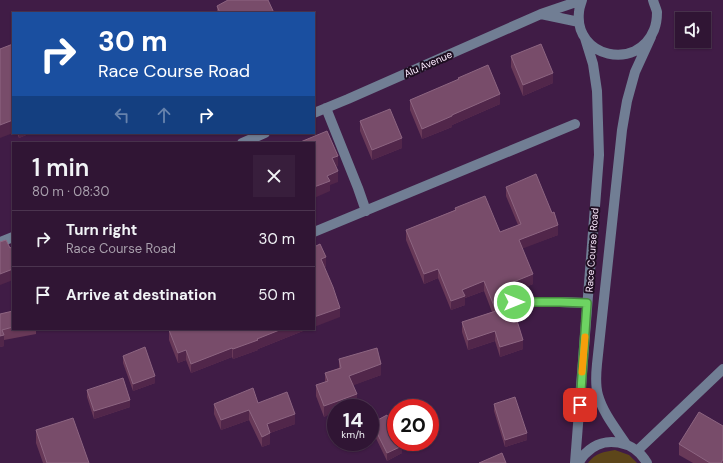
<!DOCTYPE html>
<html lang="en">
<head>
<meta charset="utf-8">
<style>
	body { margin:0; font-family:"DM Sans",sans-serif; background:#381e3c; color:#f1f3f6; height:100vh; display:flex; flex-direction:column; font-size:15px; white-space:nowrap }
	* { box-sizing:border-box; margin:0 }
	p { font-size:13px; color:#a89fac }
	.icon { flex:none; width:22px; height:22px; fill:none; stroke:currentColor; stroke-width:2; stroke-linecap:round; stroke-linejoin:round }
	.map { position:relative; flex:1; overflow:hidden }
	.sheet { position:absolute; left:12px; top:142px; width:303px; height:188px; display:flex; flex-direction:column; background:#301534; border-radius:0px; box-shadow:0 1px 3px #0004,0 0 0 1px #4b344f }
	.sheet>* { flex:none }
	.top-card { position:absolute; left:12px; top:12px; width:303px; height:122px; border-radius:0px; box-shadow:0 1px 3px #0004,0 0 0 1px #4b344f; background:#1a4fa0; color:#fff; overflow:hidden }
	.buttons { position:absolute; left:675px; top:12px; display:grid; gap:8px }
	.buttons a { display:grid; place-items:center; width:36px; height:36px; border-radius:0px; background:#301534; box-shadow:0 1px 3px #0004,0 0 0 1px #4b344f; font-size:20px }
	.speed { position:absolute; left:327px; top:399px; display:flex; gap:8px; font-size:20px; font-weight:700; text-align:center }
	.speed>* { display:grid; place-content:center; width:52px; height:52px; border-radius:50%; background:#301534; box-shadow:0 1px 3px #0004,0 0 0 1px #4b344f; line-height:1 }
	.speed small { font-size:10px; font-weight:400 }
	.speed .limit { border:6px solid #d22; background:#fff; color:#111 }
	.pin { position:absolute; display:grid; place-items:center; width:34px; height:34px; color:#fff; margin:-17px; border-radius:8px; box-shadow:0 2px 6px #0006 }
	.me { position:absolute; width:44px; margin:-22px; rotate:90deg; stroke-linejoin:round; filter:drop-shadow(0 0 3px #0008) }
	.turn { display:flex; align-items:center; gap:14px; height:84px; padding:0 20px; font-size:18px }
	.turn .icon { width:52px; height:52px; stroke-width:2.5 }
	.turn b { display:block; font-size:28px; line-height:34px }
	.lanes { display:flex; align-items:center; height:38px; padding:0 20px; background:#0003; justify-content:center; gap:20px; direction:ltr }
	.lanes .off { opacity:.35 }
	.round { display:grid; place-items:center; flex:none; width:42px; height:42px; border-radius:0px; background:#381e3c }
	.summary { display:flex; align-items:center; justify-content:space-between; height:68px; padding:0 20px }
	h1 { font-size:24px; font-weight:600; line-height:30px }
	ul { padding:0; list-style:none }
	li { display:flex; align-items:center; gap:12px; height:56px; padding:0 20px; border-top:1px solid #4b344f }
	li div { flex:1 }
	li b { display:block; font-size:15px }
	li em { font-style:normal }
	.map>svg:first-child { display:block }
	.green { fill:#5d461a }
	.lines { fill:none; stroke-linecap:round; stroke-linejoin:round }
	.minor { stroke:#717e94; stroke-width:10 }
	.wall { fill:#683958 }
	.shaded-wall { fill:#51264a }
	.building { fill:#784c6a; stroke:#8d6581 }
	.route-casing { stroke:#478940; stroke-width:10 }
	.route { stroke:#6dd362; stroke-width:7 }
	.slow { stroke:#f59e0b; stroke-width:7 }
	.labels { text-anchor:middle; dominant-baseline:central; stroke-width:4; stroke-linejoin:round; paint-order:stroke }
	.street-label { font-size:10px; fill:#fceafe; stroke:#1e0e21 }
</style>
</head>
<body>
<div class="map">
<svg width="723" height="463" viewBox="0 0 723 463">
	<rect width="100%" height="100%" fill="#401c46"/>
	<!-- green -->
	<path class="green" d="M615,450L629,455L637,463H588C595,453 604,452 615,450Z"/>
	<g class="lines">
		<!-- minor -->
		<path class="minor" d="M582,0C581,4 579,8 579,12C574,57 637,72 654,30C656,25 657,18 657,12C656,8 654,4 653,0
			M541,14L579,22
			M326,108L358,188L366,211
			M314,113L348,99L541,14L582,0
			M242,143L265,133
			M314,232L575,124
			M0,242L13,237
			M514,302H559L587,303
			M626,444C616,429 603,413 598,395C595,385 596,374 597,364L622,130L627,101L635,72L651,37
			M638,450L723,369
			M575,463L599,155L597,91L593,64L585,38
			M578,463C581,460 583,455 586,453C604,434 635,441 647,463"/>
	</g>
	<!-- wall -->
	<path class="wall" d="M217,6L274,13H217Z
		M511,56L553,83L523,96L511,67Z
		M458,78L500,104L452,125V127L422,139L410,110V100L458,80Z
		M360,121L402,148L372,160L360,131Z
		M17,133H31L19,138Z
		M506,187L558,235L522,248L533,284L508,294L523,349L500,357L495,341L468,350L462,332V322L492,312L484,291L465,298V305L451,310L438,278L424,284L406,240V230L455,210V208L500,232L518,225L506,196Z
		M13,311V329H44L36,331V334L4,340V346L0,347V314Z
		M169,329H308L258,349V350L233,359L232,357L191,373L186,360L178,363L169,340Z
		M123,356L155,383L133,391L123,363Z
		M339,359L381,375L353,385L357,404L347,408H336L324,417L316,396V385L325,382V373L339,368Z
		M87,390L130,407L94,419L87,397Z
		M258,403L295,424L270,433V444L262,447L249,420L221,430L214,414V404Z
		M494,404L527,440L505,447L494,411Z
		M372,423L402,453L387,461L372,430Z
		M723,426V463H693L679,455V444Z
		M36,430L89,463H43L36,443Z"/>
	<!-- shaded-wall -->
	<path class="shaded-wall" d="M553,73V83L523,96V85Z
		M500,94V104L452,125V127L422,139V129L452,115Z
		M13,120V133L0,138V125Z
		M19,133H31L19,138Z
		M402,138V148L372,160V150Z
		M338,156V166L332,168V158Z
		M338,171V182L330,185V191L314,198V187L327,176Z
		M558,225V235L519,250V240Z
		M326,257V267L321,269V259Z
		M13,269V280L0,285V274Z
		M438,269V278L424,284V274Z
		M533,274V284L506,295V285Z
		M484,281V291L465,298V305L451,310V301L462,290Z
		M340,308V317L314,327V317Z
		M36,329H44L36,331Z
		M282,329H308L258,349V350L233,359V349Z
		M495,331V341L468,350V340Z
		M4,335V346L0,347V336Z
		M523,340V349L500,357V347Z
		M232,348V357L191,373V364Z
		M186,350V360L178,363V353Z
		M381,364V375L349,387V376Z
		M155,376V383L133,391V384Z
		M357,394V404L347,408H336V412L324,417V406Z
		M130,400V407L94,419V411Z
		M249,410V420L221,430V420Z
		M295,414V424L267,434V424Z
		M270,433V444L262,447V437Z
		M527,433V440L505,447V440Z
		M402,446V453L387,461V453Z"/>
	<!-- building -->
	<path class="building" d="M228,0H268L274,13H220L217,6Z
		M13,44V120L0,125V49Z
		M541,44L553,73L523,85L511,56Z
		M488,65L500,94L452,115V116L422,129L410,100L459,79L458,78Z
		M390,109L402,138L372,150L360,121Z
		M327,131L338,156L332,158L338,171L327,176L330,181L314,187V143H298Z
		M536,174L552,213L554,212L558,225L519,240L533,274L506,285L523,340L500,347L495,331L468,340L462,322L496,311L484,281L462,290L465,296L451,301L438,269L424,274L406,230L456,210L455,208L485,196L500,232L521,224L506,187Z
		M6,240L10,248L13,246V269L0,274V242Z
		M320,244L326,257L321,259L333,287L340,308L314,317V247Z
		M13,311V327L2,330L4,335L0,336V314Z
		M171,329H282L257,339L258,340L233,349L232,348L191,364L186,350L178,353L169,330Z
		M145,347L155,376L133,384L123,356Z
		M377,348L381,364L349,376L357,394L324,406L316,385L328,381L325,373L341,368L339,359Z
		M123,378L130,400L94,411L87,390Z
		M253,388L258,403L287,392L295,414L267,424L270,433L262,437L249,410L221,420L214,404Z
		M515,397L527,433L505,440L494,404Z
		M699,412L723,426V459L721,463H710L679,444Z
		M387,415L396,433V442H400L402,446L387,453L372,423Z
		M73,418L89,463H47L36,430Z
		M502,453L506,463H479Z"/>
	<g class="lines">
		<defs>
			<path id="route" d="M514,302H560L587,303L580,405"/>
		</defs>
		<!-- route casing -->
		<use href="#route" class="route-casing"/>
		<!-- route -->
		<use href="#route" class="route"/>
		<!-- slow -->
		<path class="slow" d="M582,372L585,337"/>
	</g>
	<g class="labels">
		<!-- street labels -->
		<g class="street-label">
			<text transform="translate(428 64) rotate(-24)">Alu Avenue</text>
			<text transform="translate(592 250) rotate(-86)">Race Course Road</text>
		</g>
	</g>
</svg>
<div class="buttons">
<a><svg class="icon" aria-label="sound" viewBox="0 0 24 24"><path d="M4 9h4l5-4v14l-5-4H4zM17 9q2 3 0 6"/></svg></a>
</div>
<div class="speed"><div>14<small>km/h</small></div><div class="limit">20</div></div>
<div class="pin" style="left:580px;top:405px;background:#d93025"><svg class="icon" aria-label="arrive" viewBox="0 0 24 24"><path d="M6 21V4h12l-3 4 3 4H6"/></svg></div>
<svg class="me" style="left:514px;top:302px" viewBox="-20 -20 40 40"><circle r="17" fill="#6dd362" stroke="#fff" stroke-width="3"/><path d="M0-11L8 9 0 5-8 9z" fill="#fff"/></svg>
<div class="top-card">
<div class="turn"><svg class="icon" aria-label="right" viewBox="0 0 24 24"><path d="M7 20v-9h11M14 6l5 5-5 5"/></svg><div><b>30 m</b>Race Course Road</div></div>
<div class="lanes"><svg class="icon off" aria-label="left" viewBox="0 0 24 24"><path d="M17 20v-9H6M10 6l-5 5 5 5"/></svg><svg class="icon off" aria-label="ahead" viewBox="0 0 24 24"><path d="M12 20V5M6 11l6-6 6 6"/></svg><svg class="icon" aria-label="right" viewBox="0 0 24 24"><path d="M7 20v-9h11M14 6l5 5-5 5"/></svg></div>
</div>
<section class="sheet">
<div class="summary"><div><h1>1 min</h1><p>80 m · 08:30</p></div><a class="round"><svg class="icon" aria-label="close" viewBox="0 0 24 24"><path d="M6 6l12 12M18 6L6 18"/></svg></a></div>
<ul>
<li><svg class="icon" aria-label="right" viewBox="0 0 24 24"><path d="M7 20v-9h11M14 6l5 5-5 5"/></svg><div><b>Turn right</b><p>Race Course Road</p></div><em>30 m</em></li>
<li><svg class="icon" aria-label="arrive" viewBox="0 0 24 24"><path d="M6 21V4h12l-3 4 3 4H6"/></svg><div><b>Arrive at destination</b></div><em>50 m</em></li>
</ul>
</section>
</div>
</body>
</html>
